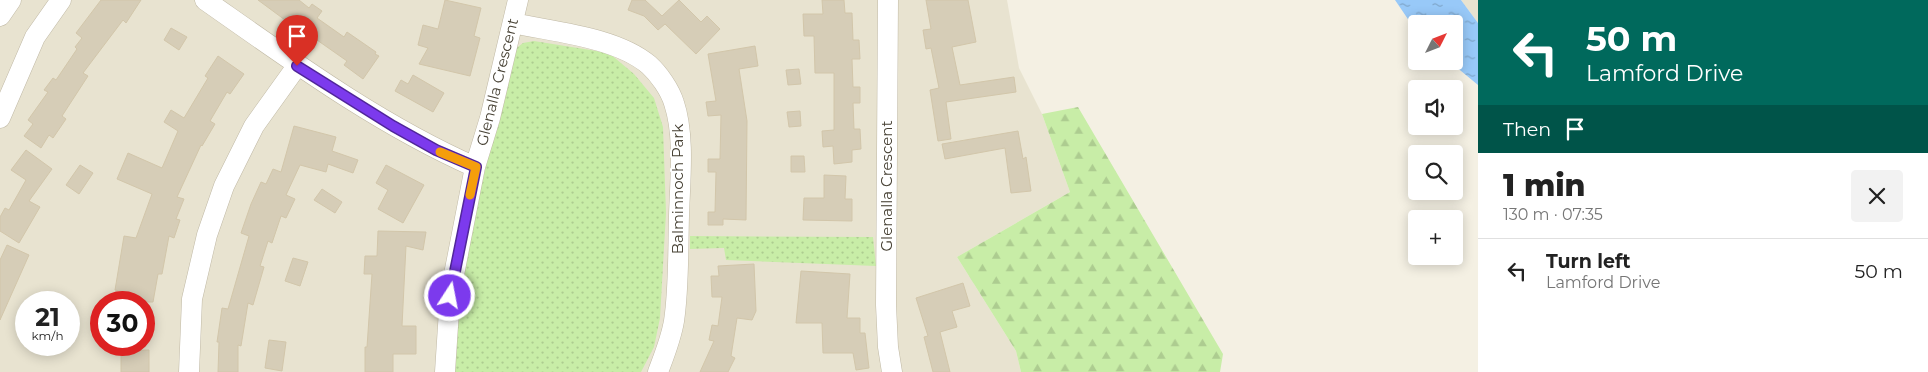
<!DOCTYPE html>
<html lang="en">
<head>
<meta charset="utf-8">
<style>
	body { margin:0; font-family:Montserrat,sans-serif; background:#f2f2f2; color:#222; height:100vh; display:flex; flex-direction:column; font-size:19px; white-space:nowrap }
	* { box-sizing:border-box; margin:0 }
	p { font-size:16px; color:#767676 }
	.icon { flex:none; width:28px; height:28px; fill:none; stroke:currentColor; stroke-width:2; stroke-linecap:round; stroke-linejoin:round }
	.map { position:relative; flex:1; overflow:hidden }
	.side { display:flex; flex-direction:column; background:#fff; width:450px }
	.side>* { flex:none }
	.guide { background:#00695c; color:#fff; overflow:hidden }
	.needle { width:32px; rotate:48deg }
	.fabs { position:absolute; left:1408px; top:15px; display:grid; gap:10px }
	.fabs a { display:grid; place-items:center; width:55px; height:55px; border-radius:5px; background:#fff; box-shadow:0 2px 12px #0003; font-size:25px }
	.speed { position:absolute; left:15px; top:291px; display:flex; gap:10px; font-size:25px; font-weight:700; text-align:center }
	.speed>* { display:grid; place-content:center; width:65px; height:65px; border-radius:50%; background:#fff; box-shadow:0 2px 12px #0003; line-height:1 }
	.speed small { font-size:12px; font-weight:400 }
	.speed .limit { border:8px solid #d22; background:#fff; color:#111 }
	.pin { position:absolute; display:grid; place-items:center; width:42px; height:42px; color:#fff; margin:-51px -21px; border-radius:50% 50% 50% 0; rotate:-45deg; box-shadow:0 0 5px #0007 }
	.pin .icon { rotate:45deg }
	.me { position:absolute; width:55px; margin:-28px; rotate:11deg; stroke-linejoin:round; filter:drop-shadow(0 0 4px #0008) }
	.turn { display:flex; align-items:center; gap:18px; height:105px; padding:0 25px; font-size:22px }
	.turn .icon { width:65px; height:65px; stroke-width:2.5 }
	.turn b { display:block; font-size:35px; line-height:42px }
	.then { display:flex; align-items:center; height:48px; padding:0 25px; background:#0003; gap:10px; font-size:19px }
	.round { display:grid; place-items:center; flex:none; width:52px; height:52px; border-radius:5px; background:#f2f2f2 }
	.summary { display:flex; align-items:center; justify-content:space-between; height:85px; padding:0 25px }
	h1 { font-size:30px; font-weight:800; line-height:38px }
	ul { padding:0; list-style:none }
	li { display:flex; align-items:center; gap:15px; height:65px; padding:0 25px; border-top:1px solid #e0e0e0 }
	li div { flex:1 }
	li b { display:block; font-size:19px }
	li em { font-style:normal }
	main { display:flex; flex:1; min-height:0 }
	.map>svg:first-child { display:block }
	.residential { fill:#e8e3d0; fill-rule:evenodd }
	.grass { fill:url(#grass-dots) }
	.forest { fill:url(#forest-firs) }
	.water { fill:url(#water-ripples) }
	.building { fill:#d6cdb7; stroke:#d2c6aa }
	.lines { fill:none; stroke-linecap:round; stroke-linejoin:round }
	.minor-casing { stroke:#c0b9a5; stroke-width:21 }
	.minor { stroke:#fff; stroke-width:20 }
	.route-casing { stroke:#51269a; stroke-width:12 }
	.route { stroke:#7c3aed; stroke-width:9 }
	.slow { stroke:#f59e0b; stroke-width:9 }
	.labels { text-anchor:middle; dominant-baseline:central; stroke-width:4; stroke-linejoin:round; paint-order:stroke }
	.street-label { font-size:15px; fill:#464033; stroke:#fff }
</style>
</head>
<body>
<main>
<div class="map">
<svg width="1478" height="372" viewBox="0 0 1478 372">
	<defs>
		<pattern id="grass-dots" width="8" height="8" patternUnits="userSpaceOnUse" patternTransform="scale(1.25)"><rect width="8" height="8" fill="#c8eda7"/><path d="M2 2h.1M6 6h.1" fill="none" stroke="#adcc90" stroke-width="1.8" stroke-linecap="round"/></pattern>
		<pattern id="forest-firs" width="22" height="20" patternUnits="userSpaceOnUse" patternTransform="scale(1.25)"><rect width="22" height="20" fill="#c8eda7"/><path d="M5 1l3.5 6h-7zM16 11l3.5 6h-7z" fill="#adcc90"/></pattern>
		<pattern id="water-ripples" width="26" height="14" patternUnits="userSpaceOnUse" patternTransform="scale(1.25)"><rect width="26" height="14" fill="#98c9f8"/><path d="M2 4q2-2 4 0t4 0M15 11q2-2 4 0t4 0" fill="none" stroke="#7ea5c9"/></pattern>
	</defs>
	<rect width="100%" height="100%" fill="#f4f0e3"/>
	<!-- residential -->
	<path class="residential" d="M0,0H1007L1019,68L1042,114L1070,192L957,257L1016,351L1021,372H0ZM26,302H69V345H26ZM101,302H144V345H101Z
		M1461,0H1478V23Z"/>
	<!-- grass -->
	<path class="grass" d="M534,41L609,53L634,74L654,98L663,127L666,213L660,318L654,347L641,372H450L456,321L471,228L514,50L523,43Z
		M690,236L873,237L876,266L726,260L724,248L690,249Z"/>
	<!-- forest -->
	<path class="forest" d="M1078,107L1223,354L1220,372H1021L1016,351L957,257L1070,192L1042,114Z"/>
	<!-- water -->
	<path class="water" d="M1395,0H1461L1478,23V85L1449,61H1454V24H1416V31Z"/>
	<!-- building -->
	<path class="building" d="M101,0H141L126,23L123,20L83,73L88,76L62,116L66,119L53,138L49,135L41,148L24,136L33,124L28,120L48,92L44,90L53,78L56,80L77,49L75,47L82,38L76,33Z
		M258,0H299L309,8L312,4L322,11L317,18L344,37L347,32L376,52L375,54L379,56L363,79L344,65L347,61L317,40L312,46L301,38L304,34Z
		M445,0L481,8L474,36L480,38L470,76L419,64L428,48L418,45L423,25L438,29Z
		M632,0H645L662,16L679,0L701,22L707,16L720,29L696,54L665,24L658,30L644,16L628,10Z
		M822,0H844L845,13H852L853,40H859L860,59H852L853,87H860V103H853L854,129H860L861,149L852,150V162L834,164L833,146L823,147L822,131L834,130V73H815L814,36H804L803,14H823Z
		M926,0H968L976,42L952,47L960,85L1014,77L1016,92L946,102L951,139L938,141L930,90L939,88L931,48L926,49L923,30L931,29Z
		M171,28L187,37L179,50L164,40Z
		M755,46L758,66L739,69L747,121L746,220L723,219V225H708V212H715L716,172H708V159H720L721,115L708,116L706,102L716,101L708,54Z
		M218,56L244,74L230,94L227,92L210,121L215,124L202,146L201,145L177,197L184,199L176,219L180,220L174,238L169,236L162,274H158L153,302H127L129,293L115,290L124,236L136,238L152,194L117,179L128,153L162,168L178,131L164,122L171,110L184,118L208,78L205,76Z
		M799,69L801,84L788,85L786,70Z
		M413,75L444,93L433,112L395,91L401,80L408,84Z
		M800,111L801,126L789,127L787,112Z
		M294,126L336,137L332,151L358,160L353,173L328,164L326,172L300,165L286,195L295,199L286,218L281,216L272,243L268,241L260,266L264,267L253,305L248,303L241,346L238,345V372H218L219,342H217L222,308L228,309L249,236L241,233L251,204L261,182L266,184L273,169L281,172Z
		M1018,131L1023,159L1026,157L1031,191L1011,193L1005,148L945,159L942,144Z
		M26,150L52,169L29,201L40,207L19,243L0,231V217L5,208L9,210L26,180L11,170Z
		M791,156H804L805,172H791Z
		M80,165L93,173L79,194L66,185Z
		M386,165L424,185L403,223L378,209L388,190L376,183Z
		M824,175L846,176L845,199H852V221L803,220L804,198H824Z
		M322,189L342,202L335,213L314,200Z
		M378,231L426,232L423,250L406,246L402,326H416V354H393V372H365V347H367L372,274H364L365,256H377Z
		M7,245L29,255L0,320V260Z
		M293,258L308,262L300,286L285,281Z
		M754,264L756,311L752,320L737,318L731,356L735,358L728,372H700L714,341L709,340L712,325L718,326L722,297H712L711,276H719L718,266Z
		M801,271L850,274L847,318H860V333H865L869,368L856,370L853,353H823L822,323H796Z
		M963,283L970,306L952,311L957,327L940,332L950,372H933L924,337L928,336L916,298Z
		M269,340L286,342L282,371L265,368Z
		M149,350V372H121V351Z"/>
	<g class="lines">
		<defs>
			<path id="minor" d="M205,0C292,61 378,124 475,167
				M888,0L886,305L888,347L892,372
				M0,16L11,0
				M513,23C554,32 616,37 649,65C659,74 670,90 674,103C685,136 680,180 679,216C678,250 679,288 674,321C671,339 664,356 658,372
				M0,118L35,37L61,0
				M189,372L192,299L207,235L224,186L254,126L297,66
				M445,372L450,295L475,167L490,118L518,0"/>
		</defs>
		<!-- minor casing -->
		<use href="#minor" class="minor-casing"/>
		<!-- minor -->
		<use href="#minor" class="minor"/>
	</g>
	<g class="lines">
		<defs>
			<path id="route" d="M297,66L393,126L436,150L476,167L450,296"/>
		</defs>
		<!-- route casing -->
		<use href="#route" class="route-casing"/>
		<!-- route -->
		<use href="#route" class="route"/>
		<!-- slow -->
		<path class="slow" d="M440,152L476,167L470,195"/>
	</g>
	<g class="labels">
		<!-- street labels -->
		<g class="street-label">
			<text transform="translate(497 82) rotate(-76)">Glenalla Crescent</text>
			<text transform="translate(886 186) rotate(-90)">Glenalla Crescent</text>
			<text transform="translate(677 189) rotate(-90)">Balminnoch Park</text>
		</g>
	</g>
</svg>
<div class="fabs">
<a><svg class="needle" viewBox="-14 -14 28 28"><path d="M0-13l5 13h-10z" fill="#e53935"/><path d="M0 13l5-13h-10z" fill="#767676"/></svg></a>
<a><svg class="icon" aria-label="sound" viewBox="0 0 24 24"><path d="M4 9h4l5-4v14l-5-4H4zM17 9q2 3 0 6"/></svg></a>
<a><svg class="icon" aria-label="search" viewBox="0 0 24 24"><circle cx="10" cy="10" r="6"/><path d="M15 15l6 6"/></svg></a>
<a>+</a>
</div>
<div class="speed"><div>21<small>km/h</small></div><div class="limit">30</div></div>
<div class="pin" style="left:297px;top:66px;background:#d93025"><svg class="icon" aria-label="arrive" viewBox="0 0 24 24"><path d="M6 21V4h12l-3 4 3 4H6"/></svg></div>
<svg class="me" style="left:450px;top:296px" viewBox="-20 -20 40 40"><circle r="17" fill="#7c3aed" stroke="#fff" stroke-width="3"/><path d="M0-11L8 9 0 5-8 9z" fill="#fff"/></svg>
</div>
<section class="side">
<div class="guide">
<div class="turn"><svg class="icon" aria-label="left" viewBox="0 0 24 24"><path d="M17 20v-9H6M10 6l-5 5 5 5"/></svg><div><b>50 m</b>Lamford Drive</div></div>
<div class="then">Then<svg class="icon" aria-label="arrive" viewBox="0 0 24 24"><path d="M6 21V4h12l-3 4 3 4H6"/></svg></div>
</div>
<div class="summary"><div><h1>1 min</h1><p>130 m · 07:35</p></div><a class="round"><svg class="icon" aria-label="close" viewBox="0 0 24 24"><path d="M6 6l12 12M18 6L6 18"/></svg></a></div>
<ul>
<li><svg class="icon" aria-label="left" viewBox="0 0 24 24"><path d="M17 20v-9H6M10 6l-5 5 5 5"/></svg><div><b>Turn left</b><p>Lamford Drive</p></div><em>50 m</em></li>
</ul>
</section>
</main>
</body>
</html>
